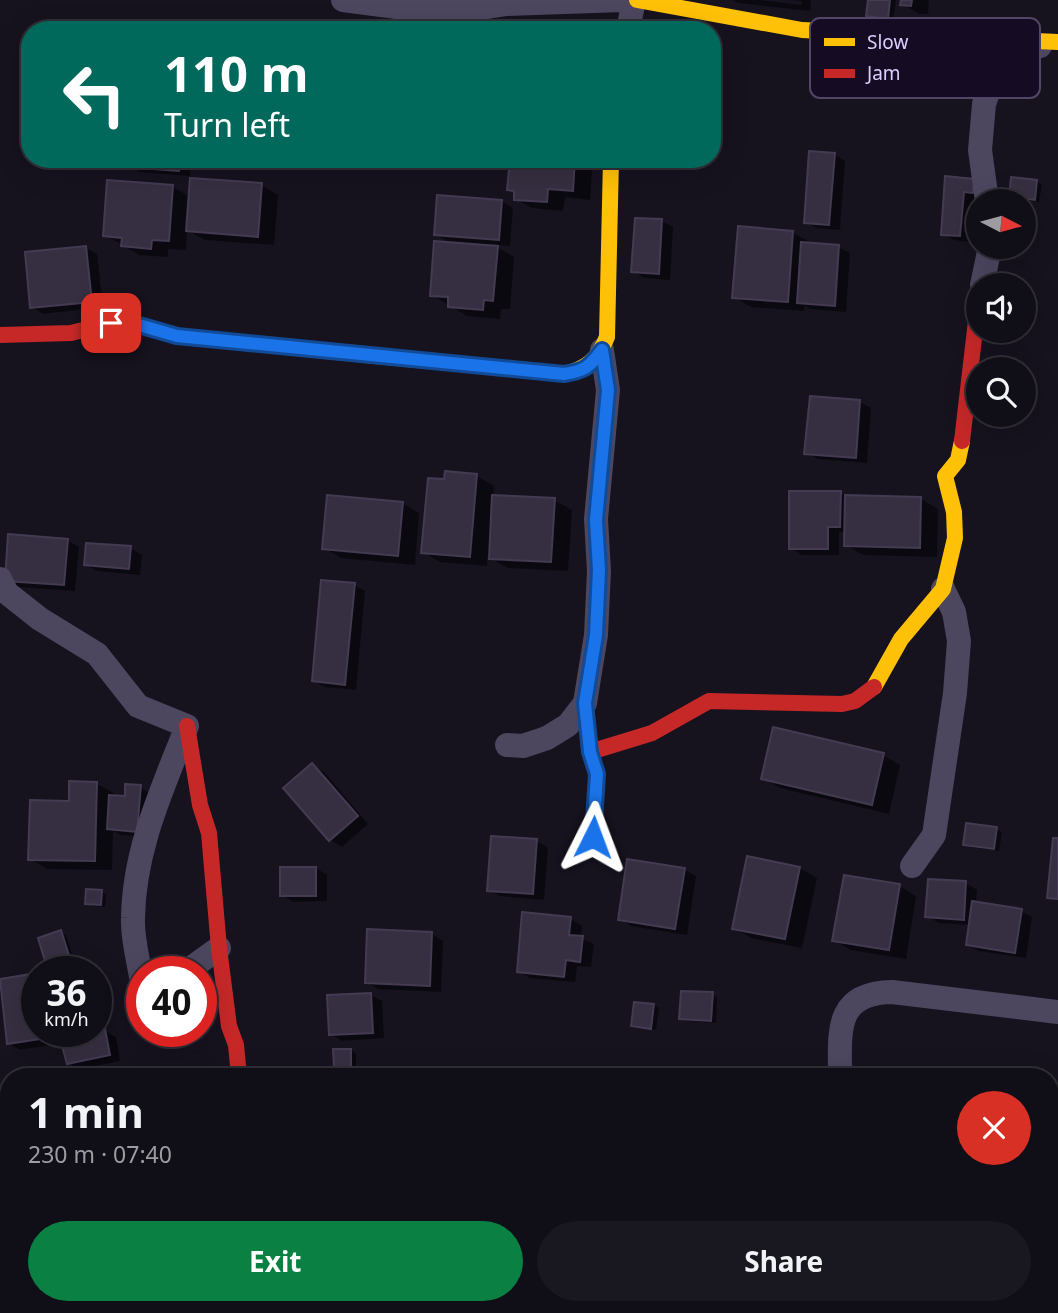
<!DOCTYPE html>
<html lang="en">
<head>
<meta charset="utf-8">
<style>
	body { margin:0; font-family:"Noto Sans",sans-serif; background:#19171f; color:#f1f3f6; height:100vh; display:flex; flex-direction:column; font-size:26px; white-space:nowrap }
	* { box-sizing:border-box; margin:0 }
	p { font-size:23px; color:#9c9ca1 }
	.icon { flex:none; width:38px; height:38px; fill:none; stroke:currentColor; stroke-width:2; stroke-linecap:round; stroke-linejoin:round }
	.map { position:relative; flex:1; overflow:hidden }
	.sheet { position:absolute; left:0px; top:1068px; width:1059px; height:247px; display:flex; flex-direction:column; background:#100e16; border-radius:28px 28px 0 0; box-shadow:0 7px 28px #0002,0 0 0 2px #302e35 }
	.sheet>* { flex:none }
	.top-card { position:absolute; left:21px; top:21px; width:700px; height:147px; border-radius:28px; box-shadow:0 7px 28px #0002,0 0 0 2px #302e35; background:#00695c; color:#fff; overflow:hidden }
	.needle { width:46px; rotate:96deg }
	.fabs { position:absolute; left:966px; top:189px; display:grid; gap:14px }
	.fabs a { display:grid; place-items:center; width:70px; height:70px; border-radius:50%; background:#100e16; box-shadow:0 7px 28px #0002,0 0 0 2px #302e35; font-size:35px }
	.speed { position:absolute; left:21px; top:956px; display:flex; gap:14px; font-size:35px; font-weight:700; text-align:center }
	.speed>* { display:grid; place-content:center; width:91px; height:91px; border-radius:50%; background:#100e16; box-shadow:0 7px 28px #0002,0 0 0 2px #302e35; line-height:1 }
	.speed small { font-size:18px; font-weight:400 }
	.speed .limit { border:10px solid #d22; background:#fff; color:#111 }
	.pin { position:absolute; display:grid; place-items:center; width:60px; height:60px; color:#fff; margin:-30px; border-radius:14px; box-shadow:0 4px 10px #0006 }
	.me { position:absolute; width:77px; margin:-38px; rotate:3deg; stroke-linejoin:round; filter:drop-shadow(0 0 5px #0008) }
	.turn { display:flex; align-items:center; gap:24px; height:147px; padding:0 28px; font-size:32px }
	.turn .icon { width:91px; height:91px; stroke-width:2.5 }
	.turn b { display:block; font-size:49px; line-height:60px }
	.round { display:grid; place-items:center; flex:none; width:74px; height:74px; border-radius:37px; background:#19171f }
	.headline { display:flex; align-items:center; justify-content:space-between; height:119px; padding:0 28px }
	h1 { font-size:42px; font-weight:700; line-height:52px }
	.primary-button { display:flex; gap:14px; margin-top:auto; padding:14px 28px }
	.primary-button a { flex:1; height:80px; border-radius:42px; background:#0b8043; color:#fff; font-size:28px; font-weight:700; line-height:80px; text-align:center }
	.primary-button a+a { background:#19171f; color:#f1f3f6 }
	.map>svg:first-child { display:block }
	.shadow { fill:#0007 }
	.building { fill:#362f41; stroke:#443b53; stroke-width:2 }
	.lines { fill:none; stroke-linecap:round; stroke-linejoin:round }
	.street { stroke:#4c465f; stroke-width:24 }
	.slow { stroke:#ffc107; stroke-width:16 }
	.jam { stroke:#c62828; stroke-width:16 }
	.route-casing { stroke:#114b97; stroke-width:18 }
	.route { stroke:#1a73e8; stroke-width:12 }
	.key { fill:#150c24; stroke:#514666; stroke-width:2 }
	.key-label { font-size:19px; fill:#decfff }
</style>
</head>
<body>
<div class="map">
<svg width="1058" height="1313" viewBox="0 0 1058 1313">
	<rect width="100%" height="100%" fill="#16121e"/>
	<!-- shadow -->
	<path class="shadow" d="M733,0H760L801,5L802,1L792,0H811L810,11L738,3Z
		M870,0H896L893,20L873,18Z
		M902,0H929L928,14H919L902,4Z
		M834,154L845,161L840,230L817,228L805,222Z
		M129,159H191L190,176L140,172L129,166Z
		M511,159H593L590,200L565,197L563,211L532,208L515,199L516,193L509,189Z
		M947,178L974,180L975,197L971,242L954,240L943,234Z
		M1037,182L1042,184L1039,202L1016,199L1011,196Z
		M261,185L278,195L274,245L205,240L187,230L186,250L168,249V257L140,255L105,235L173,187L190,197Z
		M501,201L513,208L510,246L492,244L514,257L510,309H501L500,319L467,316L432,295L452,244L435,234Z
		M662,221L673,227L670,280L644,278L633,271Z
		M793,233L810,242V245L838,247L850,253L846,312L810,309L805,306L804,311L751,307L734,297Z
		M86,248L97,254L103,307L43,314L32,307Z
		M860,402L871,408L867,463L818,459L806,453Z
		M447,473L477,476L494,486L493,497L554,500L572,510L568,571L508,568L487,556V566L440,562L423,552Z
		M840,493L847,496L921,499L938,509L937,557L863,555L846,545V532H839V555H802L791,548Z
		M402,503L419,513L415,565L341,558L324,548Z
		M67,540L79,547L75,591L19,587L7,580Z
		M130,548L142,555L140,575L97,571L86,565Z
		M354,585L365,591L356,690L325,687L313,681Z
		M883,755L900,765L889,814L780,788L763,778Z
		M312,766L324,772L368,824L342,847L331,840L286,789Z
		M97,784L114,793V797L126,798L140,787L151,794L148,837L120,835L113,831L112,870L47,869L30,859L70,802Z
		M996,829L1002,832L999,851L970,847L965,844Z
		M536,841L548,847L544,900L500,896L489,890Z
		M316,868L327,875V901L293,902L282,895Z
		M799,868L817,878L802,948L751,938L734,928Z
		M685,870L696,876L687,935L631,926L620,919Z
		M966,883L977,890L976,904L1021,911L1032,917L1026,958L979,951L968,945L971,925L939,923L927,916Z
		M899,886L916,896L906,959L851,950L834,940Z
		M101,892L106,894L105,907L92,906L87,903Z
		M571,919L582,926L581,938L594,944L591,967L577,966L575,982L530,978L519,971Z
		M61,932L66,935L76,968L66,971H50L40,939Z
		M432,934L443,941L441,992L378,989L366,982Z
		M37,975V1031H55L57,1044L20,1050L8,1043L0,981Z
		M712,994L717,997L716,1023L686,1021L681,1018Z
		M371,995L382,1001L384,1038L342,1041L331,1034Z
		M654,1005L659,1008L656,1030L638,1028L633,1025Z
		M61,1031H91L92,1034L105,1031L116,1037L120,1061L80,1069L68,1063Z
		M351,1051L356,1054V1070H340L335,1067Z
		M612,1070L660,1072L667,1076H612Z
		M0,1197H9V1248L0,1249Z
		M66,1306H79L87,1313H57L69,1307Z
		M633,1306H838V1313H635Z
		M841,1306H884V1313H842Z"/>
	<!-- building -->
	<path class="building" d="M868,0H890L888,19L866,16Z
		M901,0H912L911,6L900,5Z
		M809,151L835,153L829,225L804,223Z
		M128,159H180L179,171L127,167Z
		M510,159H575L573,191L548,189L547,202L514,200V191L507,190Z
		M945,176L974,179L973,193L964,192L960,236L941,235Z
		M1011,177L1037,180L1035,200L1009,197Z
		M190,178L262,183L258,237L186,231Z
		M107,180L173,185L169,241L152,240L151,249L121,246L122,238L103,236Z
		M437,195L502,200L499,240L434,235Z
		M635,218L662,219L659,274L631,272Z
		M738,226L793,231L788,302L732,298Z
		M434,241L498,246L493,301L484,300L483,310L448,307V297L430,296Z
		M801,242L839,245L835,306L797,303Z
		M86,246L92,302L30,308L25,252Z
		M810,396L860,400L856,458L804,454Z
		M445,471L477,474L470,557L421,553L428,478L444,479Z
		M789,491H841L840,527H828V549H789Z
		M327,495L403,502L398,556L322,549Z
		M492,495L555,498L551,562L489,559Z
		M845,495L921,497L920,548L844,546Z
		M8,534L68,539L64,585L5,581Z
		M86,543L131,546L129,569L84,565Z
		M321,580L355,583L345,685L312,681Z
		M773,727L884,753L872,805L761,779Z
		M312,763L358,816L329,841L283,788Z
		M69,781L97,782L95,861L28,860L30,800L69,801Z
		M125,784L141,785L137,832L107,829L109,795L125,796Z
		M966,823L997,827L994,849L963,845Z
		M491,836L537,839L533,894L487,891Z
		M1053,838H1058V899L1047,898Z
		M747,856L800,867L785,939L732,929Z
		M627,859L685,868L675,929L618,920Z
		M280,867H316V896H280Z
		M844,875L900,884L889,950L832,941Z
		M928,879L966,881L964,920L925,917Z
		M86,889L102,890L101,905L85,904Z
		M972,901L1022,909L1015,953L966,945Z
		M522,912L571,917L569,935L583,936L580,962L566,960L564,977L517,972Z
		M367,929L432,932L430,986L365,983Z
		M61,930L72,965L48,971L38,938Z
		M37,973V1031H45L47,1038L7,1044L0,979Z
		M681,991L713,992L711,1021L679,1019Z
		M371,993L373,1033L329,1035L327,995Z
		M634,1002L654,1004L651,1029L631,1026Z
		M105,1029L110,1055L67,1064L58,1031H82V1034Z
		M333,1049H351V1068H334Z
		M31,1068L62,1071V1076H30Z
		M611,1068L660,1070V1076H610Z
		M676,1069L734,1071V1076H676Z
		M0,1195H9V1242H0Z
		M69,1306H77L80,1313H53Z
		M632,1306H821V1313H632Z
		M840,1306H873V1313H840Z"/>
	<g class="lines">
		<!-- street -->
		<path class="street" d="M343,0L412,9L461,11L507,4L623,0
			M628,30L634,0
			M987,201L980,150L984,104L997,66L1019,49L1040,46
			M982,285L990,247
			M0,579L7,593L40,619L97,654L138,706L187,726C162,790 134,849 133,918C132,939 139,962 142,983
			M507,745L523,746L547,738L568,725L585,703L596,635L599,571L596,519L608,390L602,350
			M912,866L934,835L955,693L959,641L954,612L943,589
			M187,971L219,948
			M840,1076C840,1032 834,993 892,992L1058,1012
			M162,1313L163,1306"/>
		<!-- slow -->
		<path class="slow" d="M637,0L802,30L1058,42
			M366,355L564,374C587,369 598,359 607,337L611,159
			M874,687L901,639L943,589L955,538L954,512L945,476L958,460L962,441"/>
		<!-- jam -->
		<path class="jam" d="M0,335L71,333L111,323H132L177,336L366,355
			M962,441L978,304
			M187,726L200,805L209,833L219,948L229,1026L236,1045L239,1076
			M593,837L597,774L590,752L652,733L709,701L842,704L855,701L874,687"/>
	</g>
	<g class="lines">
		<defs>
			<path id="route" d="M111,323H132L177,336L564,374C584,371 590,367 602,350L608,390L596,520L599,570L597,613L596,635L585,703L590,752L597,774L593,837"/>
		</defs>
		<!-- route casing -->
		<use href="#route" class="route-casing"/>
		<!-- route -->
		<use href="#route" class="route"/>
	</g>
	<!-- legend -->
	<rect x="810" y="18" width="230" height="80" rx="10" class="key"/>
	<rect x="824" y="38" width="31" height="8" fill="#ffc107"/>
	<rect x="824" y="69" width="31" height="9" fill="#c62828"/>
	<g class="key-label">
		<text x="867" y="49">Slow</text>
		<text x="867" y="80">Jam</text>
	</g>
</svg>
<div class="fabs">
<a><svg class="needle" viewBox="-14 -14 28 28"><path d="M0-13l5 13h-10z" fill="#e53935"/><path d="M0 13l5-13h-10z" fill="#9c9ca1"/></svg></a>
<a><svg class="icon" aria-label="sound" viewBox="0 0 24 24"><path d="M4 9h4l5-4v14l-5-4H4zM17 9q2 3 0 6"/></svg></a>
<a><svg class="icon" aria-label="search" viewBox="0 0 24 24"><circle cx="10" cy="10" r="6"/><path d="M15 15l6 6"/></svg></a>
</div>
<div class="speed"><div>36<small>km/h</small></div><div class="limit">40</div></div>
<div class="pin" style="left:111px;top:323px;background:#d93025"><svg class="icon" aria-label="arrive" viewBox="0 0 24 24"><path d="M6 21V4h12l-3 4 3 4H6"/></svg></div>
<svg class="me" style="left:593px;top:837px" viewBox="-20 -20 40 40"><path d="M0-17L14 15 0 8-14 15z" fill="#1a73e8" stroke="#fff" stroke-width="4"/></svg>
<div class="top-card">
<div class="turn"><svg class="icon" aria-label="left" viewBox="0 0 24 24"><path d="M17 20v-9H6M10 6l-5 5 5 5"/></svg><div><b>110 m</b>Turn left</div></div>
</div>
<section class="sheet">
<div class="headline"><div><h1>1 min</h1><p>230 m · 07:40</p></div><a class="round" style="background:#d93025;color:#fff"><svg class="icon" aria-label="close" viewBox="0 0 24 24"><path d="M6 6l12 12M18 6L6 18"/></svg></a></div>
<div class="primary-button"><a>Exit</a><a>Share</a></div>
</section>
</div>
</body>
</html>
